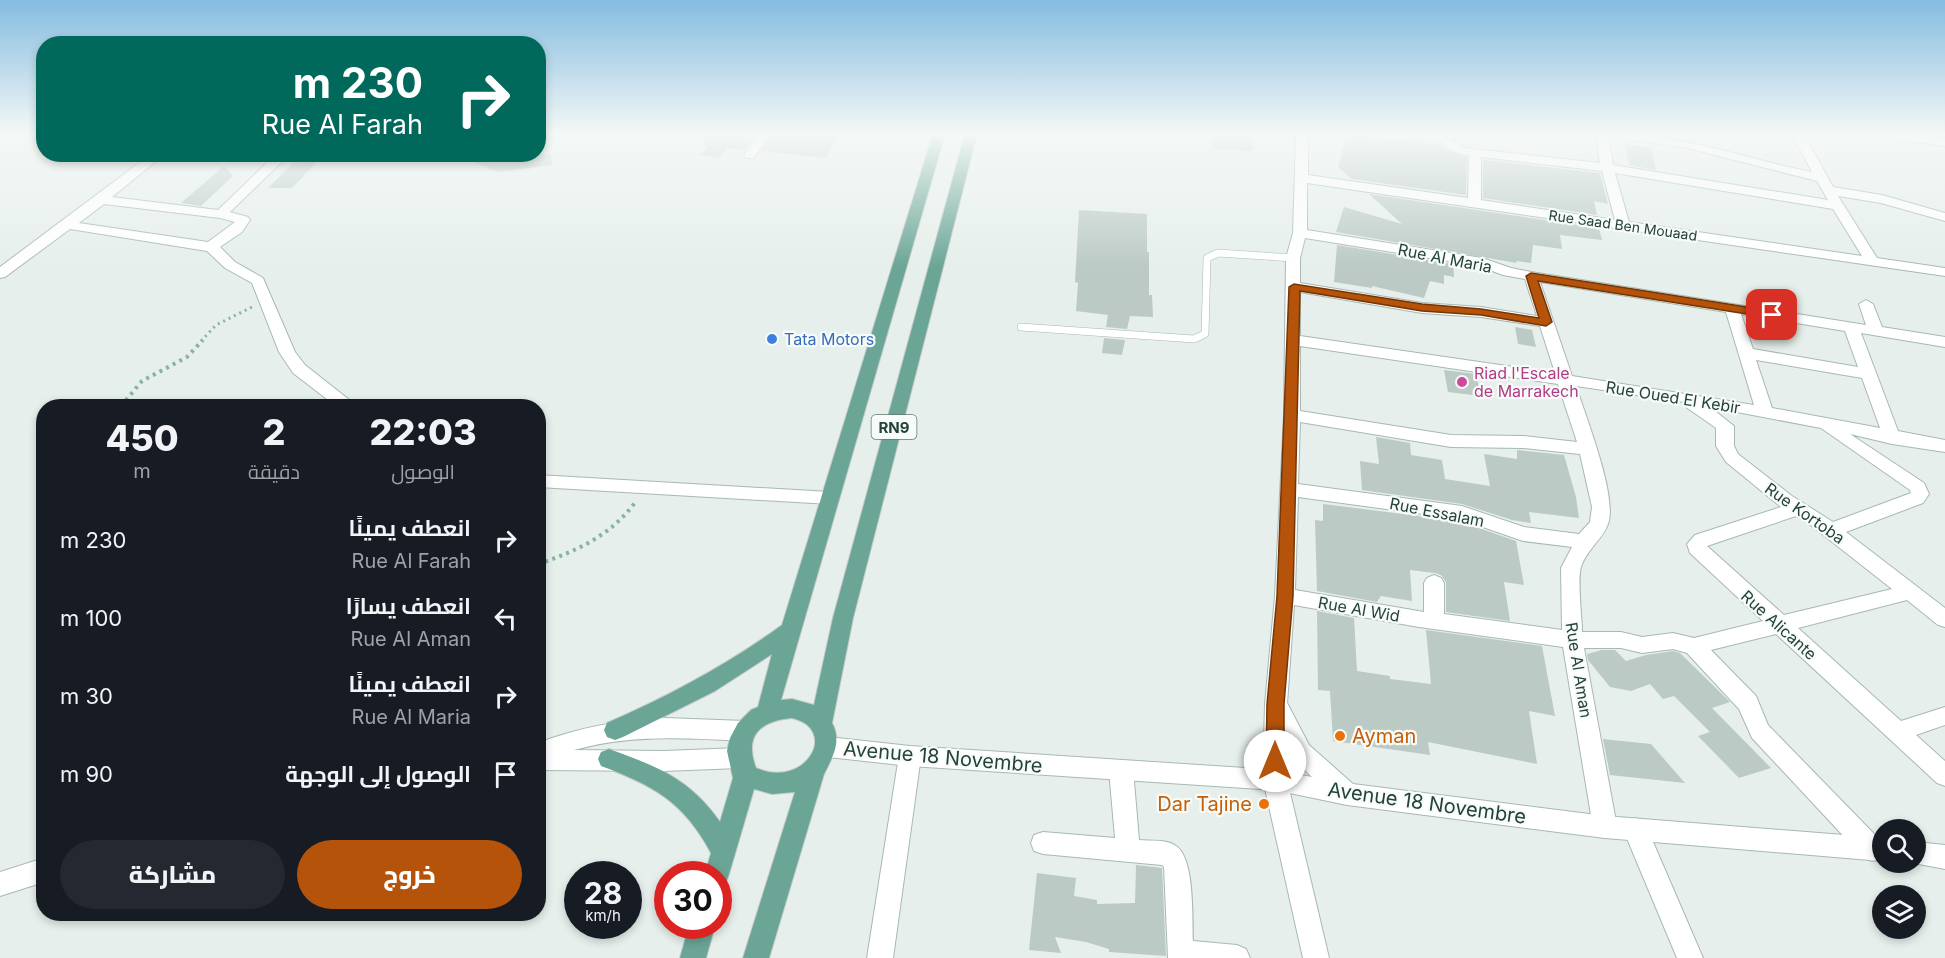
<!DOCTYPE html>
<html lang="ar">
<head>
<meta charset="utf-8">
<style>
	body { margin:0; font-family:Inter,Cairo,sans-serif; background:#242831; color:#f1f3f6; direction:rtl; height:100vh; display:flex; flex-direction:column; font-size:22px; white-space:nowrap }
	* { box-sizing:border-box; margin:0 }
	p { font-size:20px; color:#9ea1a6 }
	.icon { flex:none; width:33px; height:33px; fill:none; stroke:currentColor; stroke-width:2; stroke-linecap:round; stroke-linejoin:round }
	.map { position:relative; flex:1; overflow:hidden; direction:ltr }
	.side { position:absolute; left:36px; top:399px; width:510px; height:522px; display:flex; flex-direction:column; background:#171b24; border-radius:24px; box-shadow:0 3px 9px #0003; direction:rtl }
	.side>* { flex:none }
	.guide { position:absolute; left:36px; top:36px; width:510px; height:126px; border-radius:24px; box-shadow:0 3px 9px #0003; direction:rtl; background:#00695c; color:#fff; overflow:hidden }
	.controls { position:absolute; left:1872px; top:819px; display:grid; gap:12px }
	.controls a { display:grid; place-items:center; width:54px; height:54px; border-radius:50%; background:#171b24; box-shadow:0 3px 9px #0003; font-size:30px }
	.speed { position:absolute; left:564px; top:861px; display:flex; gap:12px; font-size:30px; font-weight:700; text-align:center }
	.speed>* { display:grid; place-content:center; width:78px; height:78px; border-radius:50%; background:#171b24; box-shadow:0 3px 9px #0003; line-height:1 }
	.speed small { font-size:15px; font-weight:400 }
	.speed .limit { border:9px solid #d22; background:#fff; color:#111 }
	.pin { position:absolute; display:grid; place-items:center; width:51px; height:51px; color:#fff; margin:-26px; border-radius:12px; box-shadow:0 3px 9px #0006 }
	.me { position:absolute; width:66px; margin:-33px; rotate:0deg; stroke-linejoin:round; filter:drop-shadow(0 0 4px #0008) }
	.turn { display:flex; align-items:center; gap:21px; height:126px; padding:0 24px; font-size:27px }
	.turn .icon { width:78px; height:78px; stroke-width:2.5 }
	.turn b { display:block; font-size:42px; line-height:51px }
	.eta { display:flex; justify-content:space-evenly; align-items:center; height:102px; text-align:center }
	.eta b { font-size:36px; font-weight:800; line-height:42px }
	.primary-button { display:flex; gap:12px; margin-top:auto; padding:12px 24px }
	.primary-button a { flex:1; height:69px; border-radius:36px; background:#b45309; color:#fff; font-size:24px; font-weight:800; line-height:69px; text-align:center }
	.primary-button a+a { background:#242831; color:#f1f3f6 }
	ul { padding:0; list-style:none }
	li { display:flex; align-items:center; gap:18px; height:78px; padding:0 24px }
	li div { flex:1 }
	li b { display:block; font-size:22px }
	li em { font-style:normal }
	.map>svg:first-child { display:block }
	.building { fill:#bbcac4 }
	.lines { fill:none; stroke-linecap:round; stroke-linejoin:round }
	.service-casing { stroke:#a8b8b2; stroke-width:8 }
	.minor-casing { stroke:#a8b8b2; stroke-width:2 }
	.tertiary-casing { stroke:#a8b8b2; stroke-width:2 }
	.primary-casing { stroke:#c2cac8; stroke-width:2 }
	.path-far1 { stroke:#86b3a5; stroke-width:3; stroke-dasharray:2 4; stroke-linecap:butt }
	.path { stroke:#86b3a5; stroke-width:4; stroke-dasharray:3 4.5; stroke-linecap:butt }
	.service { stroke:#fff; stroke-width:7 }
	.minor { fill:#fff; fill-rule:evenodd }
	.tertiary { fill:#fff; fill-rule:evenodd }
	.primary { fill:#6aa596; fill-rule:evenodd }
	.route { fill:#b45309; stroke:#753606; stroke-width:1.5 }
	.shop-dot { fill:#3f7fe0; stroke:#f7fbf9; stroke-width:2 }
	.hotel-dot { fill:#d1479c; stroke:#f7fbf9; stroke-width:2 }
	.food-dot { fill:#e8710a; stroke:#f7fbf9; stroke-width:2 }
	.labels { text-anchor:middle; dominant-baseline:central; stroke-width:4.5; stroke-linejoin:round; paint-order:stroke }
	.far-street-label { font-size:14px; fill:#24423a; stroke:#f7fbf9 }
	.shield { fill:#f7fbf9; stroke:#637a73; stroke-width:1.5 }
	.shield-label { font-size:15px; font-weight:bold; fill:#24423a }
	.street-label { font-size:16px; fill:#24423a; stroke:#f7fbf9 }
	.shop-label { font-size:16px; fill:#366cbe; stroke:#f7fbf9; text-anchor:start }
	.hotel-label { font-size:16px; fill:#b23c85; stroke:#f7fbf9; text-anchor:start }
	.near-food-label { font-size:20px; fill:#c56008; stroke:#f7fbf9; text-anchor:start }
	.near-street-label { font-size:20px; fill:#24423a; stroke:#f7fbf9 }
</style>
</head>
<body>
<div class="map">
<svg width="1945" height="958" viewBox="0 0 1945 958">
	<rect width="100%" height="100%" fill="#e6efeb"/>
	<!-- building -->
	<path class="building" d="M704,134H755L745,150L728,148L719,158L699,155L708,146L703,145Z
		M772,134H839L826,158L761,151Z
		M1212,134H1250L1253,151L1213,149Z
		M1347,134L1396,142L1440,144L1442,148L1467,157L1466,195L1352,179L1338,167Z
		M1625,144L1651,148L1656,170L1629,165Z
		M456,154H551L552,165L497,172Z
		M297,159L319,160L292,188H268Z
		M1483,160L1600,173L1608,204L1594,201L1597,215L1483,198Z
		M224,166L233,176L201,206L181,203Z
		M1369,194L1599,228L1602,240L1560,235L1562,249L1533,245L1531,263L1516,261L1517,263L1336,232L1344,207L1402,224Z
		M1079,210L1147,214V252H1149V295H1152L1153,317L1130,316L1127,329L1106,327L1108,315L1076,311L1078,283L1075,282Z
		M1337,245L1453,264L1454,277L1444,275V284L1430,281L1424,298L1372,286V288L1334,282Z
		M1515,327L1532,330L1536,347L1518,344Z
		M1104,338L1125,340L1122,355L1102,353Z
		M1444,370L1476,374L1481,396L1448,392Z
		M1376,437L1410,443L1411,455L1442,460L1445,479L1490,486L1484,454L1517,459V450L1564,455L1576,497L1579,518L1529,512L1531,523L1512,520L1462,504L1362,490L1360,461L1379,464Z
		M1323,504L1459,521L1516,541L1524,585L1504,582L1510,621L1446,612V582L1441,575L1435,573L1410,570L1412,601L1381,596L1377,602L1317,591L1315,520L1323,521Z
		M1317,611L1354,618L1357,671L1390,676V679L1431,684L1426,630L1542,646L1555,716L1529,711L1537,764L1428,742L1430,755L1333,741L1330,691L1318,690Z
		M1602,650H1615L1626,661L1646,655L1673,651L1680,653L1730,702L1712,708L1771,768L1739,778L1698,736L1710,732L1674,696L1663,699L1650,684L1631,691L1610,687L1588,660L1587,654Z
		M1603,739L1651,744L1685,783L1610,775Z
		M1136,865L1162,868L1166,956L1109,952V949L1086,942L1055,937L1061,953L1029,950L1037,873L1076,878L1074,896L1097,900V904L1135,903Z"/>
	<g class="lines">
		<defs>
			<path id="service" d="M1021,327L1194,339L1205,334L1207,258L1218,253L1293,258"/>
			<path id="minor" d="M636,134H659C654,139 641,139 636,134Z
				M758,134H770L754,158H746L744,155Z
				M1296,134H1308V175L1468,198L1469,155C1456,154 1447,149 1438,139C1422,140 1388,144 1376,134H1457L1456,138L1451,139L1465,148L1600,163L1596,134H1608L1613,165L1828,200L1817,181L1683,147L1618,138L1612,134C1682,134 1745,159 1812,172L1792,134H1804L1833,187L1882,195L1945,213V221L1881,203L1838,196L1877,258L1945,268V276L1307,183V230L1482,258L1511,268L1531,272L1866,325L1859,304L1866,300L1873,304L1882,327L1945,337V347L1861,333L1898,431L1945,440V452L1892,444L1850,434L1924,483L1929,494L1923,503L1846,532L1945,608V627L1938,625L1907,600L1798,628L1901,721L1945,707V725L1916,735L1945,761V786L1937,783L1776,634L1711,650L1756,696L1768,725L1881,841L1882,853L1881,857L1872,861L1863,857L1752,738L1739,709L1687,653L1673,649L1642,653L1621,648H1584L1617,827L1614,835L1605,838L1596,835L1593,827L1563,647L1419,627L1294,605L1287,704V780L1329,958H1303L1263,780L1265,704L1275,596L1284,415L1286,258L1293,233ZM1481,157L1602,171L1615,220L1481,200ZM1615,173L1833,209L1862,256L1629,222ZM1305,238L1479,266L1503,275L1525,279L1537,316L1481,307L1422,303L1300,283V258ZM1540,282L1726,312L1754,405L1572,376ZM1300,292L1422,313L1481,317L1540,326L1555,373L1300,336ZM1741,314L1845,331L1858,367L1753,349ZM1300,346L1558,384L1577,442L1523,436L1451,435L1300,411ZM1756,360L1862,378L1880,428L1772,408ZM1576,386L1684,402L1686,407L1716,428V446L1726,462L1781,507L1695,535L1687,544L1690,553L1763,621L1694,638L1673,633L1642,637L1621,632H1582C1582,616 1577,581 1581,567C1586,550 1603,539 1608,524C1618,497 1585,415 1576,386ZM1710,407L1821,428L1910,490L1911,493L1833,522L1792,496L1738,454L1734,446V426ZM1300,422L1451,447L1523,448L1580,454L1592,507L1590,522L1579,534L1524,527L1462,506L1298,484ZM1298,497L1460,519L1523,541L1572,547L1561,568L1562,630L1444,614V583L1441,578L1434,575L1427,578L1424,583V612L1295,590ZM1796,516L1808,523L1892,589L1784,615L1707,546Z
				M1879,134H1913L1945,138V146L1885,138Z
				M151,154H165L112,197L218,210L276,154H290L230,212L248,217L250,220L242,232L220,247L235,262L263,278L295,352L305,365L352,402L354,406H336L293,373L279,352L252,283L225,268L207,251L70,229L5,277L0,278V267ZM104,204L220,218L235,222L208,242L79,223Z
				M538,475L830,492L836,493L839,498L836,503L830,504L538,487Z
				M910,746L918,749L921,756L893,958H867L899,756L902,749Z
				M1121,760L1129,763L1133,770L1139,840C1150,841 1167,839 1176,846C1195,858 1192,919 1193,941L1237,945L1246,949L1250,958H1168L1164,867L1162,865L1043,854L1034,851L1031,843L1034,835L1043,832L1115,838L1109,770L1113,763Z
				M1635,818L1644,821L1703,958H1677L1623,829L1626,821Z"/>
			<path id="tertiary" d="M1276,695L1284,697L1309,745L1353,784L1605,816L1882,838V861L1605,838L1347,805L1275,790L910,766L828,757L820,754L817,747L820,740L828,737L910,746L1275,770L1312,777L1293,759L1265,704L1268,697Z
				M665,718L745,721L753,724L756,731L753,738L745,741C687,738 630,734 574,750L664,751L739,748L747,751L750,758L747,765L739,768L664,771L538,770V743C580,727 621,720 665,718Z
				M1916,842L1945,845V869L1908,862H1916Z
				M44,858V882L0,896V872Z"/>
			<path id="primary" d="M933,134H945L781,700L792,699L814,705L833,618L965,134H977L853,618L832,723C842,742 833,756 824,774L769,958H743L795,792L772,794L754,789L729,874L726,882L718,885V874H705L711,853C684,802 653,785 601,766L598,759L601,752L609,749C657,766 690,779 720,822L733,778L727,751L730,738L738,723L751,710L758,707L772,654L715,691L623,737L615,740L607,737L604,730L607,723C669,696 727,665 782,625ZM792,718C840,729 806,790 756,768C744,736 759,721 792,718Z
				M689,926H715L706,958H680Z"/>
		</defs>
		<!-- service casing -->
		<use href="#service" class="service-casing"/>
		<!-- minor casing -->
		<use href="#minor" class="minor-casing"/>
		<!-- tertiary casing -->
		<use href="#tertiary" class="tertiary-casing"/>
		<!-- primary casing -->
		<use href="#primary" class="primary-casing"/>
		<!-- path-far1 -->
		<path class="path-far1" d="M201,341L216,325L252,307"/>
		<!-- path -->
		<path class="path" d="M121,406L142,381L187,357L203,340
			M538,564C577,551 612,535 636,501"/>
		<!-- service -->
		<use href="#service" class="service"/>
		<!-- minor -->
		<use href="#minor" class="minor"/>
		<!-- tertiary -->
		<use href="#tertiary" class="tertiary"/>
		<!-- primary -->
		<use href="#primary" class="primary"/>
	</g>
	<!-- sky -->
	<linearGradient id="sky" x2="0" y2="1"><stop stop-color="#84bce0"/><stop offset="0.5" stop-color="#f4f8f6"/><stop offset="1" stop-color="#f4f8f6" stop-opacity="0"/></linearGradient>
	<rect width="1945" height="268" fill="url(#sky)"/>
	<!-- route -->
	<path class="route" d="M1531,273L1772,311L1777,315L1772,318L1538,281L1552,322L1546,326L1481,315L1422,311L1300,291L1293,596L1284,704V761L1281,767L1275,769L1269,767L1266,761L1267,704L1277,596L1289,287L1294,284L1422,304L1481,309L1539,318L1526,276Z"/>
	<!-- markers -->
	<circle class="shop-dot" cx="772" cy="339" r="6"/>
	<circle class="hotel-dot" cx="1462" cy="382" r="6"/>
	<g class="food-dot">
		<circle cx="1340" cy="736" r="6"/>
		<circle cx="1264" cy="804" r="6"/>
	</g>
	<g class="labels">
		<!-- far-street labels -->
		<g class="far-street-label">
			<text transform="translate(1623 225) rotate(8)">Rue Saad Ben Mouaad</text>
		</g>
		<!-- shield labels -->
		<rect class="shield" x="871.5" y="415" width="45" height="24" rx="4.5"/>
		<g class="shield-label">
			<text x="894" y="427">RN9</text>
		</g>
		<!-- street labels -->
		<g class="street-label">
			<text transform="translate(1445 258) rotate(11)">Rue Al Maria</text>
			<text transform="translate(1673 397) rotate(9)">Rue Oued El Kebir</text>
			<text transform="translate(1437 512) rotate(11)">Rue Essalam</text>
			<text transform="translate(1805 513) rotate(35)">Rue Kortoba</text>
			<text transform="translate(1359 609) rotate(10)">Rue Al Wid</text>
			<text transform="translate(1779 625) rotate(42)">Rue Alicante</text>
			<text transform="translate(1579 670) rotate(81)">Rue Al Aman</text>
		</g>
		<!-- shop labels -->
		<g class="shop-label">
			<text x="784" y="339">Tata Motors</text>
		</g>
		<!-- hotel labels -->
		<g class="hotel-label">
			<text x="1474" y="373">Riad l'Escale<tspan x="1474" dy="18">de Marrakech</tspan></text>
		</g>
		<!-- near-food labels -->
		<g class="near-food-label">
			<text x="1352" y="736">Ayman</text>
			<text x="1252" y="804" text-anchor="end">Dar Tajine</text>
		</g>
		<!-- near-street labels -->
		<g class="near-street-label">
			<text transform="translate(943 757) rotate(5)">Avenue 18 Novembre</text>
			<text transform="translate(1427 803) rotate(8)">Avenue 18 Novembre</text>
		</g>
	</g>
</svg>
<div class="controls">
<a><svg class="icon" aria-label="search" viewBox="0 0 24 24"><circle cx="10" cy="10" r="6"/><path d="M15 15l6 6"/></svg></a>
<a><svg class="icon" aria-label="layers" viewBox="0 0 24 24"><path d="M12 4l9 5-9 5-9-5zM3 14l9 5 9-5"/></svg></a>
</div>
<div class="speed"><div>28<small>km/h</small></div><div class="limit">30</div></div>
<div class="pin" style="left:1772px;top:315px;background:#d93025"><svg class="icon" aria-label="arrive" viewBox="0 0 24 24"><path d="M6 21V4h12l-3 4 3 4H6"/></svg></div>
<svg class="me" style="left:1275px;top:761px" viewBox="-20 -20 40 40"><circle r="19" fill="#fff"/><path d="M0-13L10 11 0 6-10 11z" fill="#b45309"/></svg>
<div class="guide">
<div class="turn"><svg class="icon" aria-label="right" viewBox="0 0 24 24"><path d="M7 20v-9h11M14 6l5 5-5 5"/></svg><div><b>230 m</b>Rue Al Farah</div></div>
</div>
<section class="side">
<div class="eta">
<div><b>22:03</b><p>الوصول</p></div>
<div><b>2</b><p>دقيقة</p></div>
<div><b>450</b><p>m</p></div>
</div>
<ul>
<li><svg class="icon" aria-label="right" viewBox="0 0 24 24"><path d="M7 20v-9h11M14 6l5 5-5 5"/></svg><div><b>انعطف يمينًا</b><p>Rue Al Farah</p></div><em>230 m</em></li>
<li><svg class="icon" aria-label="left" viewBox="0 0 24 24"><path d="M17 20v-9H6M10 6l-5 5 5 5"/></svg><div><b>انعطف يسارًا</b><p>Rue Al Aman</p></div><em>100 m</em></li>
<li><svg class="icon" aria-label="right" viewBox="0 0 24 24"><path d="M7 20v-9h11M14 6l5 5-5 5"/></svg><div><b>انعطف يمينًا</b><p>Rue Al Maria</p></div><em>30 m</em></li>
<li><svg class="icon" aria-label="arrive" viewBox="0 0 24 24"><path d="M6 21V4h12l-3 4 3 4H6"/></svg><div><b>الوصول إلى الوجهة</b></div><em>90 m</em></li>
</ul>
<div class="primary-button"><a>خروج</a><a>مشاركة</a></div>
</section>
</div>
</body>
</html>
